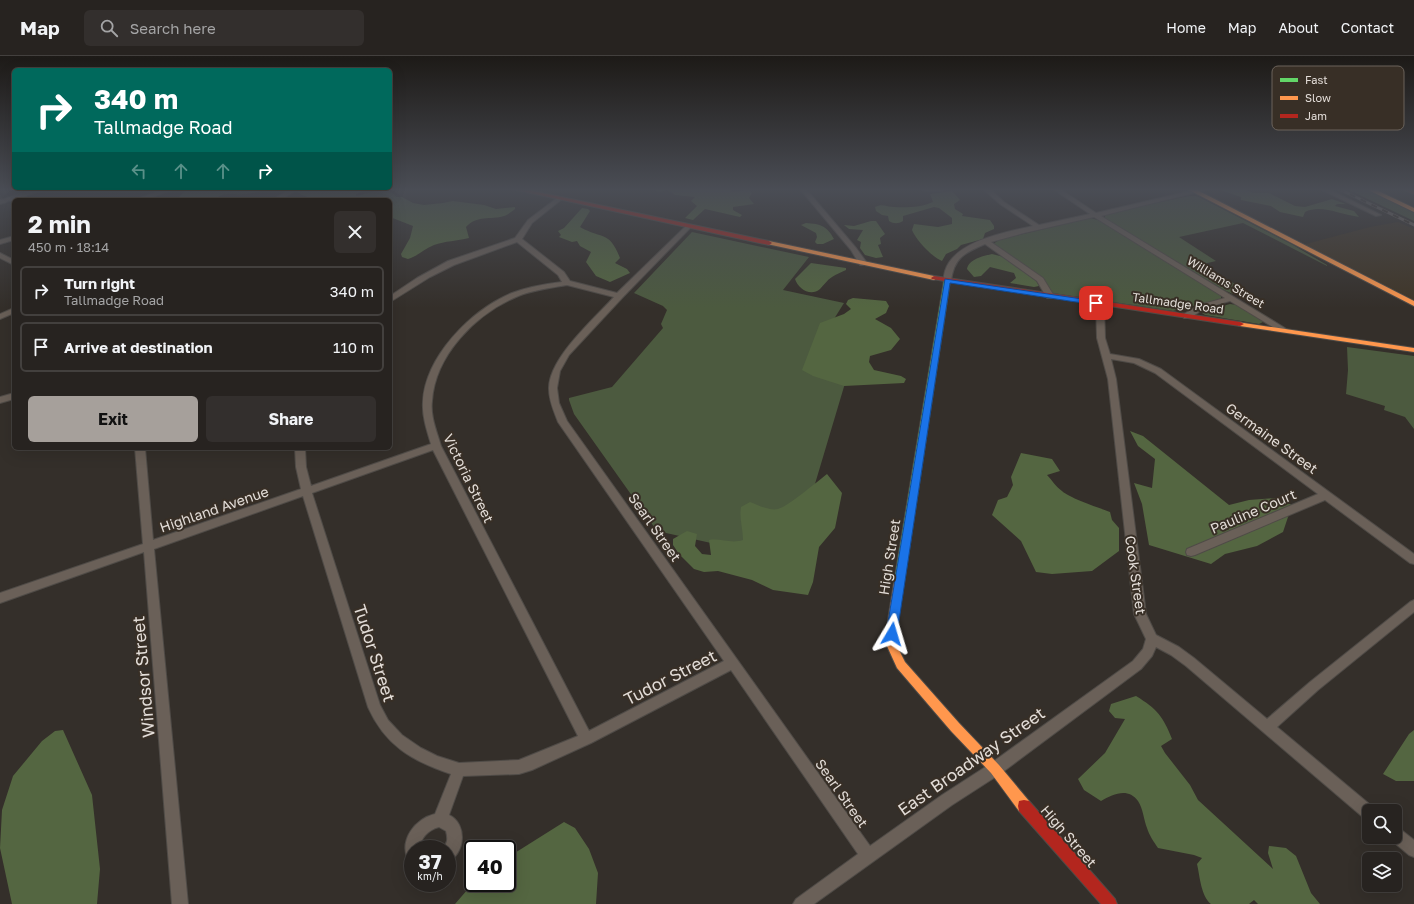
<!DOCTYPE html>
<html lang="en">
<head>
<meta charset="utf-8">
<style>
	body { margin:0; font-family:"Golos Text",sans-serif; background:#332f2d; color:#f1f3f6; height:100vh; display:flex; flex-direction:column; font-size:15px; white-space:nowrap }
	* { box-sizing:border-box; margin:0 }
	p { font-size:13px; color:#a4a4a5 }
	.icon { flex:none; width:22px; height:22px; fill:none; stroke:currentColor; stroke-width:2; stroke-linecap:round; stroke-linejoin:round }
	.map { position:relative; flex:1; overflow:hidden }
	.drawer { position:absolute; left:12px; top:142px; width:380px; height:252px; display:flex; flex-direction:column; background:#272320; border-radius:6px; box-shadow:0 4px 16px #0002,0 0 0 1px #43403e }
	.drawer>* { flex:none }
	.guide { position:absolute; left:12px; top:12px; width:380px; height:122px; border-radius:6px; box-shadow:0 4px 16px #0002,0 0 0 1px #43403e; background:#00695c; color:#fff; overflow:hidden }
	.buttons { position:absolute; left:1362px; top:748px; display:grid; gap:8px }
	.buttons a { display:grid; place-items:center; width:40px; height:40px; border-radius:6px; background:#272320; box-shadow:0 4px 16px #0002,0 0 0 1px #43403e; font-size:20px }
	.speed { position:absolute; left:404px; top:784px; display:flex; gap:8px; font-size:20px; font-weight:700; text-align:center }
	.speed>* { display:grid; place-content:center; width:52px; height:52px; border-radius:50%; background:#272320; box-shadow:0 4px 16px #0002,0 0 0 1px #43403e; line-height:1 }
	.speed small { font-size:10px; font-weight:400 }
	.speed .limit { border:2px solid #111; border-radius:6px; background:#fff; color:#111 }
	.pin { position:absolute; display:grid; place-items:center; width:34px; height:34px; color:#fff; margin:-17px; border-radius:8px; box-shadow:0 2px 6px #0006 }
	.me { position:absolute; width:44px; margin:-22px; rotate:7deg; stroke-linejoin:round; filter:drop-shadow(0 0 3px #0008) }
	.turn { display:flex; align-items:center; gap:14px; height:84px; padding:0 16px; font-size:18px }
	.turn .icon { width:52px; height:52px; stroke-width:2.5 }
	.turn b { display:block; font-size:28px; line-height:34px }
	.lanes { display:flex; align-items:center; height:38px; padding:0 16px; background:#0003; justify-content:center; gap:20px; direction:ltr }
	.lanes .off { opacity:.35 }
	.round { display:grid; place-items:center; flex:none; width:42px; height:42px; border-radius:6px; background:#332f2d }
	.summary { display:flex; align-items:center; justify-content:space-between; height:68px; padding:0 16px }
	h1 { font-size:24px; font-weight:700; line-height:30px }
	.primary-button { display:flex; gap:8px; margin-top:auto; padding:8px 16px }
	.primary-button a { flex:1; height:46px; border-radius:6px; background:#a6a09b; color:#111; font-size:16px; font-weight:700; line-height:46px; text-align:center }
	.primary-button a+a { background:#332f2d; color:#f1f3f6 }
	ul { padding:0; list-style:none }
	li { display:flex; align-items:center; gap:12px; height:50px; margin:0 8px 6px; padding:0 8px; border:2px solid #43403e; border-radius:6px }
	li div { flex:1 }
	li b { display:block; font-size:15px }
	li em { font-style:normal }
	header { display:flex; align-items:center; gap:24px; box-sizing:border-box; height:56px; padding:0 20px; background:#272320; border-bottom:1px solid #43403e }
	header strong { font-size:19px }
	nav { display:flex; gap:22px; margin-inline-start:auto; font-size:14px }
	.search { width:280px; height:36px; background:#332f2d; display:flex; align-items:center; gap:10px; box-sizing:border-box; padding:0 14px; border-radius:6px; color:#a4a4a5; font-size:15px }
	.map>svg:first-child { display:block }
	.industrial { fill:#3f3527 }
	.green { fill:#4c5a3f }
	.forest { fill:#546641 }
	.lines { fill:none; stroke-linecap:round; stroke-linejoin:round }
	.street-casing { stroke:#4f4b47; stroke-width:2 }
	.fast-casing { stroke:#4f4b47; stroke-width:2 }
	.slow-casing { stroke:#4f4b47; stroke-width:2 }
	.jam-casing { stroke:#4f4b47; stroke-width:2 }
	.street { fill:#6a6058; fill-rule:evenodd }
	.fast { fill:#63d668; fill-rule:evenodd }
	.slow { fill:#ff974d; fill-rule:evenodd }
	.jam { fill:#b3261e; fill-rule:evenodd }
	.rail-casing { stroke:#746c66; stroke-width:3 }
	.rail { stroke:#382f26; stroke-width:2; stroke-dasharray:6; stroke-linecap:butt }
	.route { fill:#1a73e8; stroke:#114b97 }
	.labels { text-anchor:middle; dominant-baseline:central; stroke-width:4; stroke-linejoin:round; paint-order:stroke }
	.far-street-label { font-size:12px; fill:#e3ddd8; stroke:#382f26 }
	.street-label { font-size:14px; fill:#e3ddd8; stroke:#382f26 }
	.near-street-label { font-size:17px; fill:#e3ddd8; stroke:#382f26 }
	.key { fill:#382f26; stroke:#6b635b; stroke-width:1 }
	.key-label { font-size:11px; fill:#e3ddd8 }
</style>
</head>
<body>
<header>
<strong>Map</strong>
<div class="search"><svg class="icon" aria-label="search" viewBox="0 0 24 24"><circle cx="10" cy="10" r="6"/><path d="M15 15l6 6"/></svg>Search here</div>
<nav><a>Home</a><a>Map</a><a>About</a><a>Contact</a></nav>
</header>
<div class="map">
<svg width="1414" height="848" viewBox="0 0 1414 848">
	<rect width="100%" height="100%" fill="#342f2a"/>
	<!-- industrial -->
	<path class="industrial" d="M1398,166L1414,173V248L1302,189L1370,171Z"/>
	<!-- green -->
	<path class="green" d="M1347,133H1364L1414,156V165Z
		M1189,140H1196L1201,142L1293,189L1327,209V210L1243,167L1179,181L1216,205L1199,209L1245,233L1247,236L1233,238L1226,235L1105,163V159L1114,156Z
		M1090,162L1098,164L1109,170L1221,238V243L1173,255L1052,237L1042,223L993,188L999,184L1011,181Z
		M692,176L809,201L783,234L844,247L834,263L863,267L792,505L657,475L574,358L569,344V342L612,331L663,272L661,268L667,254L663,250L634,237Z
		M1230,248L1237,249L1262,264L1263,266L1259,268L1205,259L1202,257L1205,255Z
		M1347,291L1414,300V373L1405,361L1384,354L1385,350L1346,338L1348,314Z"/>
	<!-- forest -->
	<path class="forest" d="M187,133H265C258,136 251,138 243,138C233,139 222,135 215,144H176Z
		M293,133H368L356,138V140C367,138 390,128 396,141H402L413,147L424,149L443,147L453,145L484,149L496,153L515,151V153C512,155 508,159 504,160C490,164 477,159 466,171L469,182C457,185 445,185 434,189C424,193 418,200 408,203L402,201L401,198L410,182L413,170L390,161V144H316L302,139Z
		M654,133H729L733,136L749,134L752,137L749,142L754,148L733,151V154L742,159L740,161L705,153L693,164L685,162L697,150L691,145L695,141L675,139L668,134L659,136Z
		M1217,133H1244L1253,137H1269L1295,150L1305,151L1332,143L1346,148H1337L1335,150L1354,155L1359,161C1341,159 1321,148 1305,156L1303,161L1280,156L1271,150L1241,144V141Z
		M952,135L960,144L954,148L955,153L963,158L962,160L990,164L994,170V173L985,177L983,183L961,189L957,193L946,198L942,205C932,201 916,184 912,174L914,168L938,171L952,168V162L939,152L934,151L903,160V165C898,168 894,168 889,165L888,160L882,159L876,155L875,151C882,147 887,151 894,151C907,152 922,151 933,146L930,138Z
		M582,152L588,153L590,155L580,171C603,184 609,174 620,202L615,207L627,213L630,217L610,226L596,220L586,206L591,196L580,190L577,185L572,186L559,181L561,179L558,175L564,172Z
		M871,165H876L885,178L880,182L881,188L878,189L883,201L876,202L865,199L860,192L861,186L857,184L863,174L849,173L844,169L854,170Z
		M806,167C821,168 827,170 834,183L823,188H817L815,186L817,181L816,177L801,169Z
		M992,198L1004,201L1035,223L1039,230L1034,231L1010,227L1016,222L1014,217L990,211L981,220L974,221L967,213C969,203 983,200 992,198Z
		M811,207L846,212V214C842,216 836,218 832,221C827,224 824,229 820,233C811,241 798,233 795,223Z
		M853,242L886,245L889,250L886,257L875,263L891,272L900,283L891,294L870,300L869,306L874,314L901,320L906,323L904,327L844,330L813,320L802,314L820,267L844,258L851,253L846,248L848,244Z
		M1130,375L1143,380L1229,449L1249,444L1277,442L1292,449L1283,476L1257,490L1225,498L1211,508L1149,489L1142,448L1134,427L1152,432L1155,403L1138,390Z
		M1021,397L1052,403L1060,415L1047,419C1052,424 1056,431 1062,435C1069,442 1100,452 1110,456L1112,464L1119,472V495L1092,515L1052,518L1036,516L1021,485L992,459L998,444L1007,441L1013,429L1011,421Z
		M827,418L842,437L835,472L819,491L813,526L808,539L773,534L752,524L718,515L704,516L694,513L679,498L673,489V483L687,475L697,478L695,490L702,498L711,499L709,484C721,482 731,488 743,484C743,473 739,462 741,451L750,446C758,449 769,455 778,453C787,451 818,425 827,418Z
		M1136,640C1157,653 1163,660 1172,683L1161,690L1165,697L1190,729L1198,744L1273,813L1268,797L1269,790L1286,792L1296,800L1311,837L1320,848H1258L1254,844L1249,848H1211C1201,840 1200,821 1197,808L1202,802L1194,799L1158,792C1154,786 1149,779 1147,772C1144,765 1143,752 1138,745C1128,731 1113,738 1101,745L1084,734L1078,723L1105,697L1125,663L1115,662L1109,655L1111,648Z
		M63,674L92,739L100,813L97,848H12L0,792L2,754L13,720L42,685L55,675Z
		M1414,674V725H1396L1383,718L1409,678Z
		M564,766L575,772L589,793L598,817L596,848H455L468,833L475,827H507V802Z"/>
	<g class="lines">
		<defs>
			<path id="street" d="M37,133H47L0,148V144Z
				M165,133H175L144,144H134Z
				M291,133L297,134L280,144H272Z
				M800,133H806L856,192L867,207L866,209H860L851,194Z
				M920,133H946C941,136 925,136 920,133Z
				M983,133H990L1004,146L1039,169L1090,158L1053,133H1060L1096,157L1199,133H1210L1101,160L1288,274L1287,276H1281L1230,245L1205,252L1190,262H1184V258L1199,249L1225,242L1094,161L1024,177L991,186L1043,222L1054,240L1053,242H1047L1037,225L985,188C964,197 954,202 951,225L950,227H944C943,223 944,219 945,215C954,185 1007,176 1033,170L1000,148Z
				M1320,133H1328L1381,159L1376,160Z
				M557,142L562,143L532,167L522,183L564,216L570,225L617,237L687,169L692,170L622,242L569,299L560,315L557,332L559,347L567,365L870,790L942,739L990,708L1133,605L1143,593L1146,583L1134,558L1108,323L1097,282L1096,248L1100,246L1104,248L1105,282L1110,298L1139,303L1161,313L1414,498V508L1410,507L1325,444L1195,499L1191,500L1187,499L1186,496L1187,493L1318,438L1155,317L1134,307L1111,303L1116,323L1146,558L1156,579L1179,591L1194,602L1267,663L1310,626L1410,546L1414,544V556L1318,634L1277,671L1374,752L1375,755H1369V764L1364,762L1186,610L1171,599L1156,591L1152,600L1141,613L1000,718L952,749L814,848H793L796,843L858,798L731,614L591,687L532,714L519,718L463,720L449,759C468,768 465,799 447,806V793H442C448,787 448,783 446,775L439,771C428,774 420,782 420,793H413V806L408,804C399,784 415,763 435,758L451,718C412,705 385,689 368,651L303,440L154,493L188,848H172L144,496L0,547V537L143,488L135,392H145L153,484L301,433L296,411L295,392H305L306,411L311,430L431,388C427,375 422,360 423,346C425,301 471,254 512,237C528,231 545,228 562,226L558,219L517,186L454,209L430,221L390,246V240L417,222L448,205L515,182L528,164ZM567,229L614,241C594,263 548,303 549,333C549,345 554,355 558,366L724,605L589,675L441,390C437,376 430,360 432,345C435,299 476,258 516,241C532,234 550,232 567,229ZM433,394L578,680L519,704L459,707L437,700L421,692L402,679L388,664L380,649L312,437Z
				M14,180V184L0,188V184Z
				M0,197L14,204V209L0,202Z
				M14,252V257L0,263V258Z
				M14,337V343L0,347V341Z
				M1395,771L1400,773L1414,784V801L1409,799L1390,783L1389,781H1395Z"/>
			<path id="fast" d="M947,223L950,225L904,527L903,530L899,531L895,530L894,527L944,225Z"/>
			<path id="slow" d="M1187,133H1195L1414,245V250Z
				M1366,133H1374L1414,152V156Z
				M769,185L934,220L937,222L934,224L767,188V186Z
				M1237,266L1414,292V296L1240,270L1236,268Z
				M899,523L903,524L904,527L898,564L897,590L905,606L959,667L999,709L1029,745L1030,750L1029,755L1024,756L1019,755L991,717L951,675L897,612L887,590L888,564L894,527L895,524Z"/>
			<path id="jam" d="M512,133H524L769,185L772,187L769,189Z
				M1404,133L1414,134V138L1405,134Z
				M934,220L1240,266L1244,268L1240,270L932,223L931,222Z
				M1024,744L1029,745L1115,843L1117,848H1101L1019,755L1018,750L1019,745Z"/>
		</defs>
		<!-- street casing -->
		<use href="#street" class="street-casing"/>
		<!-- fast casing -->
		<use href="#fast" class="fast-casing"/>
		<!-- slow casing -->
		<use href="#slow" class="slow-casing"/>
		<!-- jam casing -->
		<use href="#jam" class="jam-casing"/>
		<!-- street -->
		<use href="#street" class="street"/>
		<!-- fast -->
		<use href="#fast" class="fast"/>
		<!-- slow -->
		<use href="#slow" class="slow"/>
		<!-- jam -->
		<use href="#jam" class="jam"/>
		<defs>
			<path id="rail" d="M1339,133L1414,169"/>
		</defs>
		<!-- rail casing -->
		<use href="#rail" class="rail-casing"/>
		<!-- rail -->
		<use href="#rail" class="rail"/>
	</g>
	<!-- sky -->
	<linearGradient id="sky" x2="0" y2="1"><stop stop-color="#1d1a17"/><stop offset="0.53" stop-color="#4a4d55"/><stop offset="1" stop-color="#4a4d55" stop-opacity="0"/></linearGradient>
	<rect width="1414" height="252" fill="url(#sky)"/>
	<!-- route -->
	<path class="route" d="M945,223L1096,245L1100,247L1096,249L950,227L897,578L895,582L892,583L888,582L886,578Z"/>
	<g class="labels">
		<!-- far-street labels -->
		<g class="far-street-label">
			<text transform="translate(1226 226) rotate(31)">Williams Street</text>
			<text transform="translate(1178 247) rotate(8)">Tallmadge Road</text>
		</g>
		<!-- street labels -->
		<g class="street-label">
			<text transform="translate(1272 382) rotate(36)">Germaine Street</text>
			<text transform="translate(469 422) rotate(64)">Victoria Street</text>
			<text transform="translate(214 453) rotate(-19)">Highland Avenue</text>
			<text transform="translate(1253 455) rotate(-23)">Pauline Court</text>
			<text transform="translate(655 471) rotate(55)">Searl Street</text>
			<text transform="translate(889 501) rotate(-81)">High Street</text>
			<text transform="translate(1136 519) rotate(82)">Cook Street</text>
			<text transform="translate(842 737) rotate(55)">Searl Street</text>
			<text transform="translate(1069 780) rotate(49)">High Street</text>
		</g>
		<!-- near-street labels -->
		<g class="near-street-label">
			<text transform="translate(375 597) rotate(72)">Tudor Street</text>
			<text transform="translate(143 621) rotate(-95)">Windsor Street</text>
			<text transform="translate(670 621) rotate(-27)">Tudor Street</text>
			<text transform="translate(971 705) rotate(-35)">East Broadway Street</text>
		</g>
	</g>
	<!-- legend -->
	<rect x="1272" y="10" width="132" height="64" rx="6" class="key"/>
	<rect x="1280" y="22" width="18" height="4" fill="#63d668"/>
	<rect x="1280" y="40" width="18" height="4" fill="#ff974d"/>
	<rect x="1280" y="58" width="18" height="4" fill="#b3261e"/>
	<g class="key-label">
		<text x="1305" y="28">Fast</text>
		<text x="1305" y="46">Slow</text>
		<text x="1305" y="64">Jam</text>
	</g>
</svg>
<div class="buttons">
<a><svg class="icon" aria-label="search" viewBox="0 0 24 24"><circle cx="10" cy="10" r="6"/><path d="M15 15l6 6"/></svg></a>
<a><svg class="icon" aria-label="layers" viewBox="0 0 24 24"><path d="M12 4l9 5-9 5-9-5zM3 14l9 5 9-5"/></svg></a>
</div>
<div class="speed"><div>37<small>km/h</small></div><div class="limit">40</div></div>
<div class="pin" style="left:1096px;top:247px;background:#d93025"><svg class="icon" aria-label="arrive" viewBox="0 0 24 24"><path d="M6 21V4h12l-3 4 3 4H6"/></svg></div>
<svg class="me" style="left:892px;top:578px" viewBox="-20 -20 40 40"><path d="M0-17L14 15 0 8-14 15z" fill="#1a73e8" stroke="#fff" stroke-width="4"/></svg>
<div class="guide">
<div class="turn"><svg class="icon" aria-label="right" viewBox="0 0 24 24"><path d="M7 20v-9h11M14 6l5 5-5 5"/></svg><div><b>340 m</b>Tallmadge Road</div></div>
<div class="lanes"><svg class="icon off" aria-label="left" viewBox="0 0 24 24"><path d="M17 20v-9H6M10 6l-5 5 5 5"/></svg><svg class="icon off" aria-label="ahead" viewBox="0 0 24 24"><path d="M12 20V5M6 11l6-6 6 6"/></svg><svg class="icon off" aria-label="ahead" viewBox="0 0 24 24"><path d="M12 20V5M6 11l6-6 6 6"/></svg><svg class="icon" aria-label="right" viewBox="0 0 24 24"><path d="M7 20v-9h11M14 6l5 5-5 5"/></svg></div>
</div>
<section class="drawer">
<div class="summary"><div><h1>2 min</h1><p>450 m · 18:14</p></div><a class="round"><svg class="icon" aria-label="close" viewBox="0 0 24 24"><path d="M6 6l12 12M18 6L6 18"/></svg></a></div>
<ul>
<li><svg class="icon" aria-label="right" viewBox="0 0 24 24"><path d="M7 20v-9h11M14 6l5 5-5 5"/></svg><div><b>Turn right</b><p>Tallmadge Road</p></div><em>340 m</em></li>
<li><svg class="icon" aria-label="arrive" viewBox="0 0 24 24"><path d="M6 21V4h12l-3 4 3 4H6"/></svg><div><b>Arrive at destination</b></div><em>110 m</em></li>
</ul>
<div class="primary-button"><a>Exit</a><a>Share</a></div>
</section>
</div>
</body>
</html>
